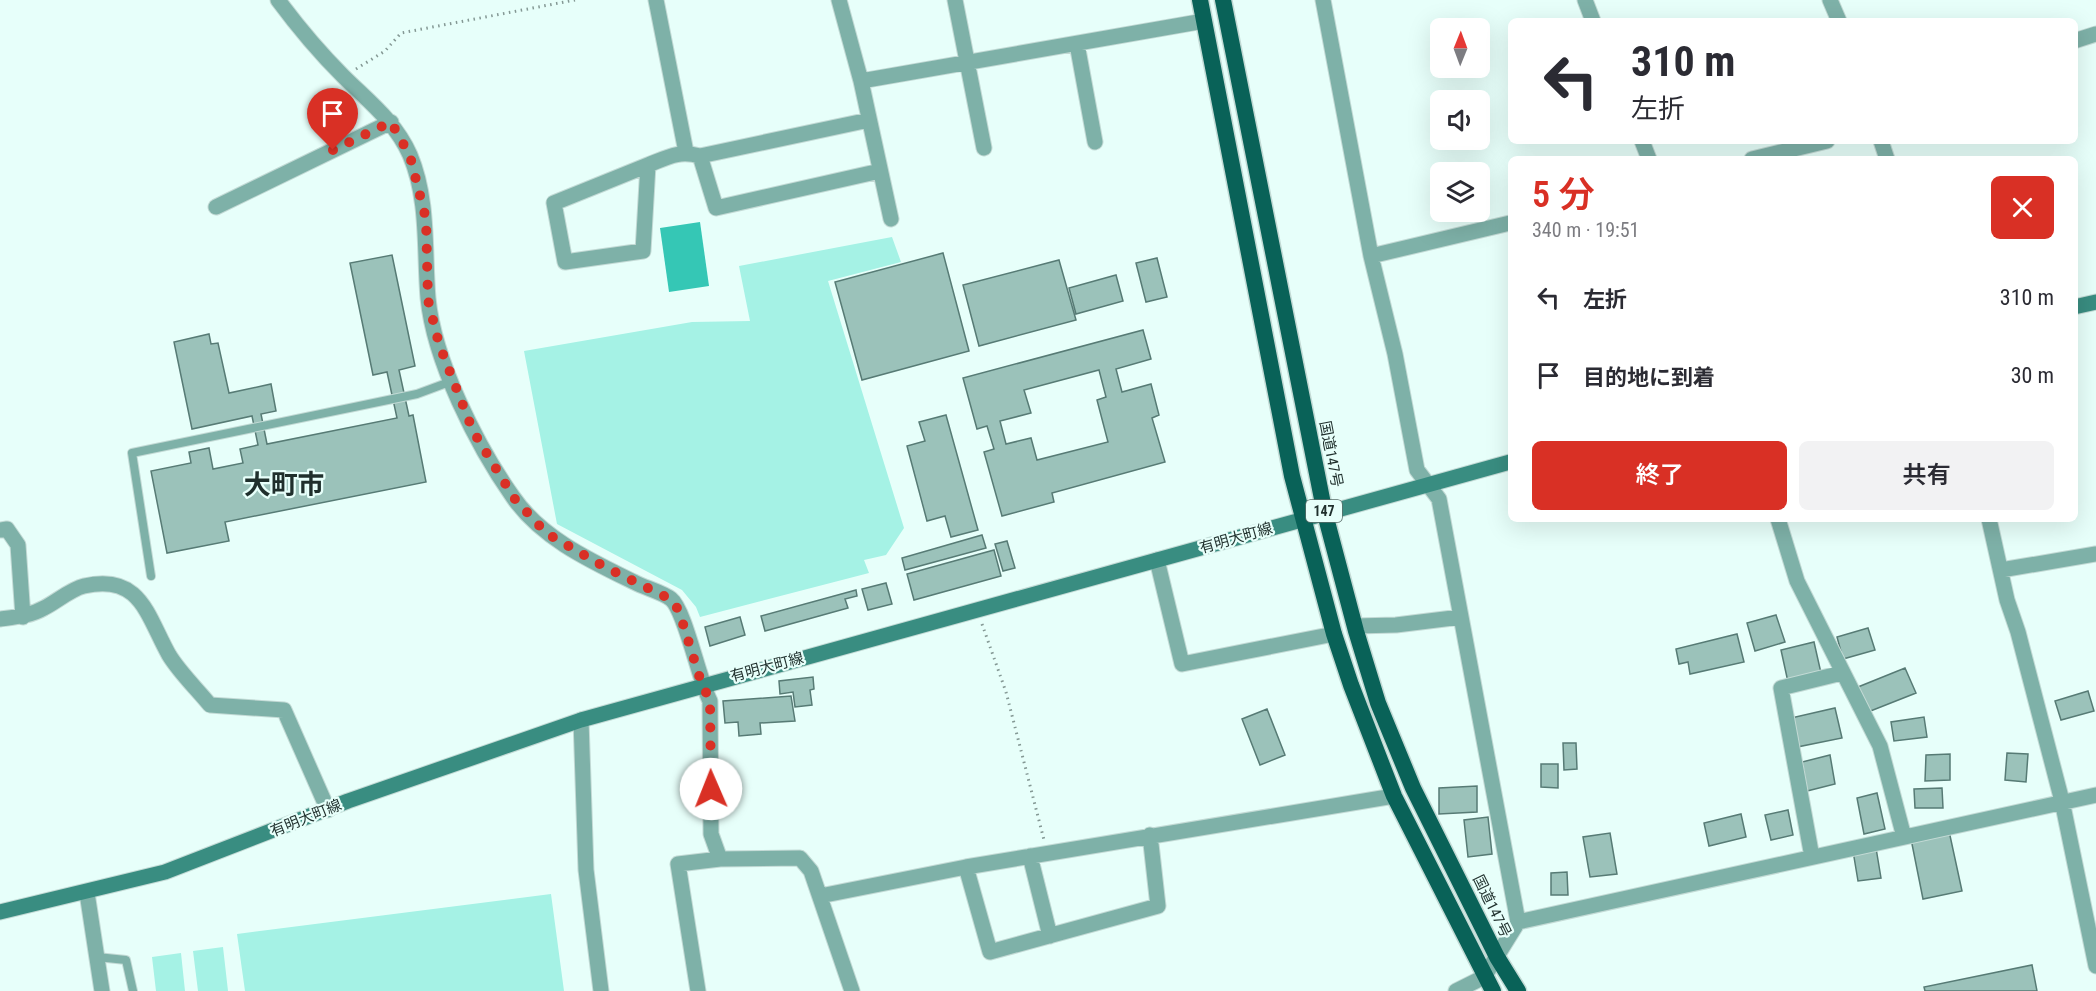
<!DOCTYPE html>
<html lang="ja">
<head>
<meta charset="utf-8">
<style>
	body { margin:0; font-family:"Roboto Condensed","Noto Sans JP",sans-serif; background:#f2f2f3; color:#2b2b33; height:100vh; display:flex; flex-direction:column; font-size:22px; white-space:nowrap }
	* { box-sizing:border-box; margin:0 }
	p { font-size:20px; color:#7c7c81 }
	.icon { flex:none; width:33px; height:33px; fill:none; stroke:currentColor; stroke-width:2; stroke-linecap:round; stroke-linejoin:round }
	.map { position:relative; flex:1; overflow:hidden }
	.sheet { position:absolute; left:1508px; top:156px; width:570px; height:366px; display:flex; flex-direction:column; background:#fff; border-radius:9px; box-shadow:0 6px 24px #0002 }
	.sheet>* { flex:none }
	.hud { position:absolute; left:1508px; top:18px; width:570px; height:126px; border-radius:9px; box-shadow:0 6px 24px #0002; background:#fff; color:#2b2b33; overflow:hidden }
	.needle { width:39px; rotate:1deg }
	.tools { position:absolute; left:1430px; top:18px; display:grid; gap:12px }
	.tools a { display:grid; place-items:center; width:60px; height:60px; border-radius:9px; background:#fff; box-shadow:0 6px 24px #0002; font-size:30px }
	.pin { position:absolute; display:grid; place-items:center; width:51px; height:51px; color:#fff; margin:-62px -26px; border-radius:50% 50% 50% 0; rotate:-45deg; box-shadow:0 0 6px #0007 }
	.pin .icon { rotate:45deg }
	.me { position:absolute; width:66px; margin:-33px; rotate:359deg; stroke-linejoin:round; filter:drop-shadow(0 0 4px #0008) }
	.turn { display:flex; align-items:center; gap:21px; height:126px; padding:0 24px; font-size:27px }
	.turn .icon { width:78px; height:78px; stroke-width:2.5 }
	.turn b { display:block; font-size:42px; line-height:51px }
	.round { display:grid; place-items:center; flex:none; width:63px; height:63px; border-radius:9px; background:#f2f2f3 }
	.summary { display:flex; align-items:center; justify-content:space-between; height:102px; padding:0 24px }
	h1 { font-size:36px; font-weight:600; line-height:45px; color:#d93025 }
	.action { display:flex; gap:12px; margin-top:auto; padding:12px 24px }
	.action a { flex:1; height:69px; border-radius:9px; background:#d93025; color:#fff; font-size:24px; font-weight:600; line-height:69px; text-align:center }
	.action a+a { background:#f2f2f3; color:#2b2b33 }
	ul { padding:0; list-style:none }
	li { display:flex; align-items:center; gap:18px; height:78px; padding:0 24px }
	li div { flex:1 }
	li b { display:block; font-size:22px }
	li em { font-style:normal }
	.map>svg:first-child { display:block }
	.green { fill:#a5f2e5 }
	.water { fill:#35c7b5 }
	.building { fill:#9bc2ba; stroke:#577b75; stroke-width:1.5; fill-rule:evenodd }
	.lines { fill:none; stroke-linecap:round; stroke-linejoin:round }
	.service-casing { stroke:#c3dad5; stroke-width:10 }
	.minor-casing { stroke:#c3dad5; stroke-width:17 }
	.tertiary-casing { stroke:#c3dad5; stroke-width:17 }
	.secondary-casing { stroke:#c3dad5; stroke-width:17 }
	.trunk-casing { stroke:#c3dad5; stroke-width:19 }
	.path { stroke:#849894; stroke-width:3; stroke-dasharray:1.5 4.5; stroke-linecap:butt }
	.service { stroke:#7eb1a8; stroke-width:8 }
	.minor { stroke:#7eb1a8; stroke-width:15 }
	.tertiary { stroke:#7eb1a8; stroke-width:15 }
	.secondary { stroke:#398d81; stroke-width:15 }
	.trunk { stroke:#096258; stroke-width:16 }
	.route { stroke:#d93025; stroke-width:10; stroke-dasharray:0 18 }
	.labels { text-anchor:middle; dominant-baseline:central; stroke-width:4.5; stroke-linejoin:round; paint-order:stroke }
	.shield { fill:#e7fffa; stroke:#5b6d6a; stroke-width:1.5 }
	.shield-label { font-size:14px; font-weight:bold; fill:#1f2f2c }
	.street-label { font-size:15px; fill:#1f2f2c; stroke:#e7fffa }
	.town-label { font-size:27px; font-weight:bold; fill:#1f2f2c; stroke:#e7fffa }
</style>
</head>
<body>
<div class="map">
<svg width="2096" height="991" viewBox="0 0 2096 991">
	<rect width="100%" height="100%" fill="#e7fffa"/>
	<!-- green -->
	<path class="green" d="M892,237L901,262L828,281L904,528L886,555L864,560L869,573L700,617L696,607L682,590L557,524L524,351L692,322L750,321L739,266Z
		M551,894L564,991H245L237,934Z
		M223,947L228,991H198L193,951Z
		M181,953L185,991H156L152,957Z"/>
	<!-- water -->
	<path class="water" d="M700,222L709,286L669,292L660,228Z"/>
	<!-- building -->
	<path class="building" d="M943,253L969,351L862,380L835,282Z
		M392,255L415,366L399,370L409,416L413,415L426,482L225,522L229,541L167,553L151,471L191,463L189,452L209,448L213,469L243,463L240,449L258,445L252,416L192,429L174,342L209,334L211,344L218,343L229,393L271,384L276,411L261,414L267,444L397,418L387,372L373,375L350,263Z
		M1157,258L1167,297L1146,302L1136,263Z
		M1059,260L1076,320L979,346L963,285Z
		M1116,275L1123,301L1076,314L1069,288Z
		M1143,330L1151,359L1116,369L1122,392L1151,384L1159,415L1152,418L1165,462L1052,493L1054,502L1002,516L984,452L994,449L987,426L977,429L963,378ZM1099,370L1106,397L1097,400L1108,442L1037,460L1031,438L1006,444L1000,421L1031,413L1024,390Z
		M946,415L978,530L951,537L945,516L927,521L907,446L925,441L919,422Z
		M982,535L986,548L905,570L902,558Z
		M1007,541L1015,568L1003,571L995,544Z
		M994,550L1001,576L914,600L907,574Z
		M886,583L892,604L868,610L862,589Z
		M856,590L857,596L845,599L848,608L765,631L761,616Z
		M1776,615L1785,642L1755,651L1747,623Z
		M740,617L745,635L710,646L705,627Z
		M1868,628L1875,650L1843,659L1837,637Z
		M1737,634L1744,662L1690,674L1688,662L1679,664L1676,649Z
		M1814,642L1821,673L1788,682L1781,650Z
		M1905,668L1916,693L1868,712L1858,687Z
		M813,677L814,689L810,690L812,705L795,707L793,692L780,694L779,681Z
		M2088,691L2094,711L2061,720L2055,701Z
		M791,696L795,721L760,723L761,734L739,736L738,722L725,723L723,701Z
		M1835,708L1842,738L1797,747L1791,718Z
		M1267,709L1285,755L1260,765L1242,719Z
		M1924,717L1927,737L1894,741L1891,722Z
		M1563,743H1576L1577,769L1564,770Z
		M2007,753L2028,754L2026,782L2005,780Z
		M1950,754V780L1925,781L1926,755Z
		M1830,755L1835,784L1807,791L1802,762Z
		M1541,764H1558V788L1541,787Z
		M1477,786V812L1439,814V788Z
		M1942,788L1943,808H1915L1914,789Z
		M1877,793L1885,829L1864,834L1857,798Z
		M1788,810L1793,835L1771,840L1765,815Z
		M1741,814L1746,837L1709,846L1704,823Z
		M1488,817L1492,854L1468,857L1464,820Z
		M1949,831L1962,891L1923,899L1911,839Z
		M1610,833L1617,874L1590,877L1583,837Z
		M1876,848L1881,878L1858,881L1853,851Z
		M1567,872L1568,895H1551V873Z
		M2032,965L2037,991H1925L1924,987Z"/>
	<g class="lines">
		<defs>
			<path id="service" d="M151,576L132,453L417,394L452,381
				M97,957L126,960L133,991"/>
			<path id="minor" d="M278,0C298,27 319,52 343,76C368,101 395,121 410,155C429,200 424,250 428,298C434,361 477,446 513,497C541,538 591,561 634,582C645,588 662,592 671,599C685,610 699,680 710,701L711,834L720,859
				M656,0L686,152
				M839,0L861,81L891,219
				M955,0L984,148
				M1323,0L1371,256L1395,354L1417,470L1439,499L1518,922L1484,977L1456,991
				M1585,0L1593,21
				M1830,0L1839,21
				M2074,41L2096,34
				M1077,44L1095,142
				M861,81L1204,21
				M1642,141L1649,159
				M1881,141L1887,159
				M700,156L716,208L880,171
				M1752,159L1827,141
				M648,165L643,251L565,262L554,203L648,165C668,157 679,150 700,156L869,120
				M216,207L391,122
				M1371,256L1510,223
				M1778,519L1797,581L1880,746L1904,837
				M1989,519L2007,600L2018,632L2062,801L2096,966
				M0,530L7,529L18,545L23,617
				M1157,560L1182,664L1334,634
				M2001,570L2096,554
				M0,619C16,617 30,616 44,608C56,602 71,589 84,586C141,573 147,616 169,655C180,673 197,689 210,705L284,710L328,810
				M1355,626L1396,625L1461,617
				M581,720L586,870L601,991
				M1030,856L1050,936
				M1812,857L1781,688L1842,673
				M966,867L990,952L1158,906L1150,835
				M820,896L966,867L1394,796
				M1518,922L2096,795
				M698,991L678,864L720,859L800,858L811,871L852,991"/>
			<path id="tertiary" d="M87,893L102,991"/>
			<path id="secondary" d="M2074,307L2096,302
				M0,912L165,872L348,801L581,720L1510,462"/>
			<path id="trunk" d="M1200,0L1292,476L1334,634L1351,685L1394,796L1493,991
				M1223,0L1325,514L1356,631L1378,703L1413,788L1497,957L1518,991"/>
		</defs>
		<!-- service casing -->
		<use href="#service" class="service-casing"/>
		<!-- minor casing -->
		<use href="#minor" class="minor-casing"/>
		<!-- tertiary casing -->
		<use href="#tertiary" class="tertiary-casing"/>
		<!-- secondary casing -->
		<use href="#secondary" class="secondary-casing"/>
		<!-- trunk casing -->
		<use href="#trunk" class="trunk-casing"/>
		<!-- path -->
		<path class="path" d="M356,69L385,51L401,33L575,0
			M982,624L1006,692L1044,840"/>
		<!-- service -->
		<use href="#service" class="service"/>
		<!-- minor -->
		<use href="#minor" class="minor"/>
		<!-- tertiary -->
		<use href="#tertiary" class="tertiary"/>
		<!-- secondary -->
		<use href="#secondary" class="secondary"/>
		<!-- trunk -->
		<use href="#trunk" class="trunk"/>
	</g>
	<g class="lines">
		<!-- route -->
		<path class="route" d="M333,150L391,122L410,156L426,219L428,300L439,344L473,431L514,498L546,533L605,567L672,600L679,611L702,685L710,700L711,789"/>
	</g>
	<g class="labels">
		<!-- shield labels -->
		<rect class="shield" x="1306" y="500" width="36" height="22" rx="4.5"/>
		<g class="shield-label">
			<text x="1324" y="511">147</text>
		</g>
		<!-- street labels -->
		<g class="street-label">
			<text transform="translate(1331 454) rotate(79)">国道147号</text>
			<text transform="translate(1236 538) rotate(-16)">有明大町線</text>
			<text transform="translate(767 667) rotate(-15)">有明大町線</text>
			<text transform="translate(306 818) rotate(-22)">有明大町線</text>
			<text transform="translate(1492 906) rotate(64)">国道147号</text>
		</g>
		<!-- town labels -->
		<g class="town-label">
			<text x="284" y="485">大町市</text>
		</g>
	</g>
</svg>
<div class="tools">
<a><svg class="needle" viewBox="-14 -14 28 28"><path d="M0-13l5 13h-10z" fill="#e53935"/><path d="M0 13l5-13h-10z" fill="#7c7c81"/></svg></a>
<a><svg class="icon" aria-label="sound" viewBox="0 0 24 24"><path d="M4 9h4l5-4v14l-5-4H4zM17 9q2 3 0 6"/></svg></a>
<a><svg class="icon" aria-label="layers" viewBox="0 0 24 24"><path d="M12 4l9 5-9 5-9-5zM3 14l9 5 9-5"/></svg></a>
</div>
<div class="pin" style="left:333px;top:150px;background:#d93025"><svg class="icon" aria-label="arrive" viewBox="0 0 24 24"><path d="M6 21V4h12l-3 4 3 4H6"/></svg></div>
<svg class="me" style="left:711px;top:789px" viewBox="-20 -20 40 40"><circle r="19" fill="#fff"/><path d="M0-13L10 11 0 6-10 11z" fill="#d93025"/></svg>
<div class="hud">
<div class="turn"><svg class="icon" aria-label="left" viewBox="0 0 24 24"><path d="M17 20v-9H6M10 6l-5 5 5 5"/></svg><div><b>310 m</b>左折</div></div>
</div>
<section class="sheet">
<div class="summary"><div><h1>5 分</h1><p>340 m · 19:51</p></div><a class="round" style="background:#d93025;color:#fff"><svg class="icon" aria-label="close" viewBox="0 0 24 24"><path d="M6 6l12 12M18 6L6 18"/></svg></a></div>
<ul>
<li><svg class="icon" aria-label="left" viewBox="0 0 24 24"><path d="M17 20v-9H6M10 6l-5 5 5 5"/></svg><div><b>左折</b></div><em>310 m</em></li>
<li><svg class="icon" aria-label="arrive" viewBox="0 0 24 24"><path d="M6 21V4h12l-3 4 3 4H6"/></svg><div><b>目的地に到着</b></div><em>30 m</em></li>
</ul>
<div class="action"><a>終了</a><a>共有</a></div>
</section>
</div>
</body>
</html>
